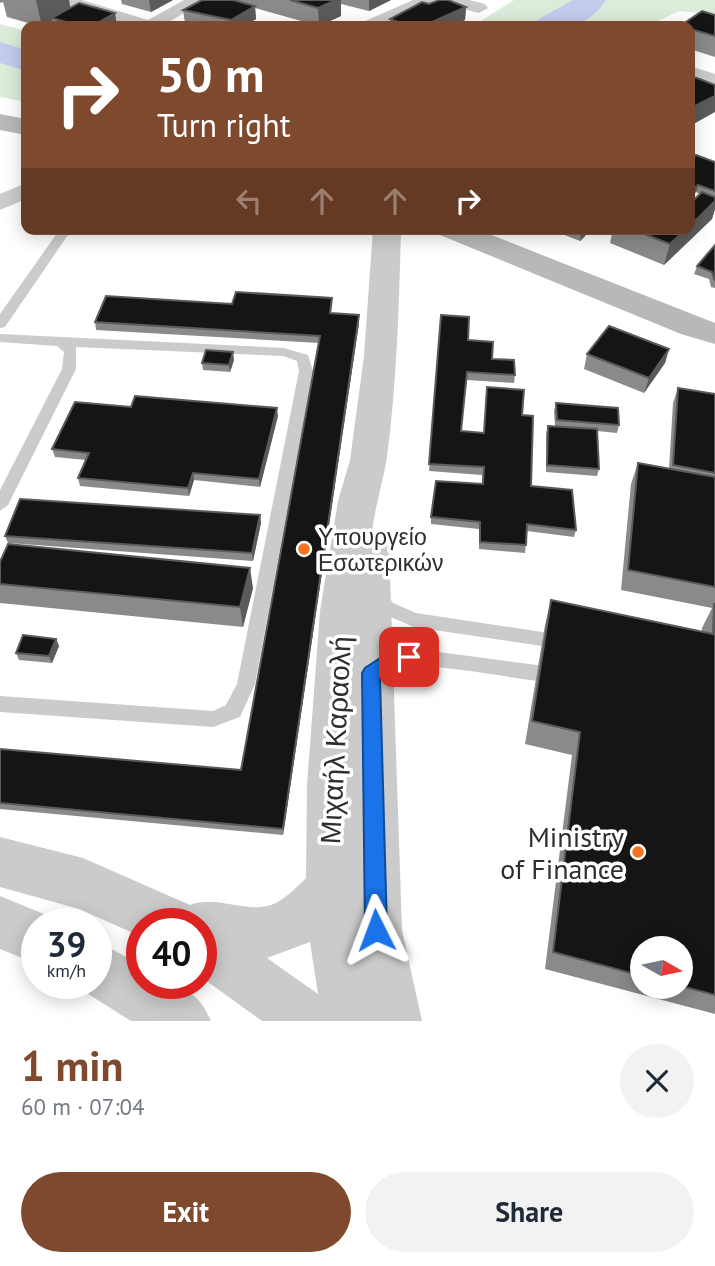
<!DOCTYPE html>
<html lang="en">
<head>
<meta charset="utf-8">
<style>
	body { margin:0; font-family:"PT Sans",sans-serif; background:#f2f2f3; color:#1f2937; height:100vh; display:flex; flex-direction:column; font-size:26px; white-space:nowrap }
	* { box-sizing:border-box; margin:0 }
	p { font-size:23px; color:#747a83 }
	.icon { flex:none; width:38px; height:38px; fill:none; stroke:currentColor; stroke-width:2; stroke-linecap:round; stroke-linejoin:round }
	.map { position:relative; height:1021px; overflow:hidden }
	.details { display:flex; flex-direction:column; background:#fff; flex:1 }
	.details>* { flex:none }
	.hud { position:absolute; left:21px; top:21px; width:674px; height:214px; border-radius:14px; box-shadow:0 4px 18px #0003; background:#7f492d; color:#fff; overflow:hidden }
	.needle { width:46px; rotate:99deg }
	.tools { position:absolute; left:630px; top:936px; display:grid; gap:14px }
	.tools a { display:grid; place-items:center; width:63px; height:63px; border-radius:50%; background:#fff; box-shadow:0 4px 18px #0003; font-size:35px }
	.speed { position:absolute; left:21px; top:908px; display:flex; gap:14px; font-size:35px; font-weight:700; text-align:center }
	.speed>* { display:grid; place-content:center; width:91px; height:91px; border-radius:50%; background:#fff; box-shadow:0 4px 18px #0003; line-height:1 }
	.speed small { font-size:18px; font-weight:400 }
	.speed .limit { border:10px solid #d22; background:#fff; color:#111 }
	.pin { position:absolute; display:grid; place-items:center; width:60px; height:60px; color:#fff; margin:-30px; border-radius:14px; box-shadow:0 4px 10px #0006 }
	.me { position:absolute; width:77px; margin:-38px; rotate:357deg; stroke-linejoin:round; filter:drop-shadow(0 0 5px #0008) }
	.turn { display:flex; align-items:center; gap:24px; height:147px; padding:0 21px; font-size:32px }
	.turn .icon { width:91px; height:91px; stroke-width:2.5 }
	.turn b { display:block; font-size:49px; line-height:60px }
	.lanes { display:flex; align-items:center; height:66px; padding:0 21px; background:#0003; justify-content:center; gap:35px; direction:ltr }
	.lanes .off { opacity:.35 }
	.round { display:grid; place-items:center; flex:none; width:74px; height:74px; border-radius:37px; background:#f2f2f3 }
	.headline { display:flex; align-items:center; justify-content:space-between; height:119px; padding:0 21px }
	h1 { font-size:42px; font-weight:800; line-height:52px; color:#7f492d }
	.primary-button { display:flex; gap:14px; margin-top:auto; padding:14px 21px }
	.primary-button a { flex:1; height:80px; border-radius:42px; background:#7f492d; color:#fff; font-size:28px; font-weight:800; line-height:80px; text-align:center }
	.primary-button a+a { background:#f2f2f3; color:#1f2937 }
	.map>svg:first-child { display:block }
	.green { fill:#dbedda }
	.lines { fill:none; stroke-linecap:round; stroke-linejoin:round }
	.river { fill:#c4cbee; fill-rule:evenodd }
	.service { fill:#cbcbcb; fill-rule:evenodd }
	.minor { fill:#cbcbcb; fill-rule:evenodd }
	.tertiary { fill:#cbcbcb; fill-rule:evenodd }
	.secondary { fill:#b8b8b8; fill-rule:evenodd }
	.wall { fill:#8a8a8a; fill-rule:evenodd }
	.shaded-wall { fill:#5b5b5b }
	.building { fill:#151515; stroke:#5b5b5b; stroke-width:2 }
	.route { fill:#1a73e8; stroke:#114b97; stroke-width:2 }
	.poi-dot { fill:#f57120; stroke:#fff; stroke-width:2.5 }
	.labels { text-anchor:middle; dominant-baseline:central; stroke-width:7; stroke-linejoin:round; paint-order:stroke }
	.poi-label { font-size:23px; fill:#2e2e2e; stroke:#fff; text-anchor:start }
	.near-street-label { font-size:28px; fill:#2e2e2e; stroke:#fff }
	.near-poi-label { font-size:28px; fill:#2e2e2e; stroke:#fff; text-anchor:end }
</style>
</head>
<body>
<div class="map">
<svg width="715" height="1021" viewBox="0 0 715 1021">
	<rect width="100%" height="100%" fill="#fff"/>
	<!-- green -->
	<path class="green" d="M514,0H715V15L679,11L648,26H473Z
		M0,24L26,31V102L0,97Z"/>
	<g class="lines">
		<!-- river -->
		<path class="river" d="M573,0H606C587,29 566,27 534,26L539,19Z
			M0,42L26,50V71L0,63Z"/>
		<!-- service -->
		<path class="service" d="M60,229H72L5,327L0,328V314Z
			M0,334L284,348L308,355L313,371L255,684L240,717L213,727L0,712V696L213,711L226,705L237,684L299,371L297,361L283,356L76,347V369L8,505L0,511V490L62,369L64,352L57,346L0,342Z
			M377,587L383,589L393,603L416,613L542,632L548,634L551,639L548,644L542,646L414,627L381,613L369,594L371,589Z
			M394,649L424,650L537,665L543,667L546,673L543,679L537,681C495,675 452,667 410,665C390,664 384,681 370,675L367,670L370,665Z"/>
		<!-- minor -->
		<path class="minor" d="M55,0H82L148,20L184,0H206L162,26H132L58,4Z
			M413,0H435C417,20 385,27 360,26L363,22Z
			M440,0H469L485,4L488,8L479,13L443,4Z
			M690,66L715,74V87L690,78Z
			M26,183V199L0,210V194Z"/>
		<!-- tertiary -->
		<path class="tertiary" d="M373,229H401C399,305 397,381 387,457C383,482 375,506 372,532L383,535L389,546L402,930L422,1021H262L201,977V924H142V937L79,909L0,887V837L83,858L190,905C217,894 250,916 276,903C287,897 297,887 306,878L307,785L320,611L338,501L350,460L364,356ZM310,942L318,994L267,958Z
			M0,896L56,919L58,924H37V964L0,949Z
			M96,941L142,965V984C176,984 197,987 211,1021H131L77,987L75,984H96Z"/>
		<!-- secondary -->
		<path class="secondary" d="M0,114L26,119V135L0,130Z
			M436,229H476L715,323V344L681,334L440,235Z"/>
	</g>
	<!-- wall -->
	<path class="wall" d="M0,0H69L70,8L115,13L117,26H53L52,22L44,26H39L7,17L3,2L0,3Z
		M121,0H173L151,12L122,4Z
		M202,0H391L369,11L341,4V16L319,26L255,8L256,19L244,26H200L185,23L183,10Z
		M429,4L466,7L465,20L451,26H390V19Z
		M715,15V57L690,49V26H680Z
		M690,161L715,162V209L712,219L664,265L610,243L613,229H690L700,194L696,192L690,198Z
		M549,229H592L580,241Z
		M715,245V288L711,287L709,279L694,274L697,266Z
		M232,304L332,306L331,313L359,323L283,835L0,809V749L241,770L319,343L96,330L95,322Z
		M441,315L468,340L515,375L514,383L467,380L461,431L483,433L522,415L531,486L576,530L574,537L527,531L525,553L479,549V529L431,524V517L482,484V475L429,471Z
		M669,349L665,363L644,393L584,369L587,354Z
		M234,360L230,372L203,370L202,363Z
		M678,388L715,394V1014L545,969L572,755L525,744L545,625L551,600L702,632V628L712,608L621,590L631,484L638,463L669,469L673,403ZM642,948H681V987H642Z
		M556,403L619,425L617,433L597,431L599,469L597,476L546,472V434L548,426H555L554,411Z
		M131,407L278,416L260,487L194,480L189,496L80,486L78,478L86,460L55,457L52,449Z
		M260,515L261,523L253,561L8,543L5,536Z
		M0,562L253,588L243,627L0,603Z
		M56,639L59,646L52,663L19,660L16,653Z"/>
	<!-- shaded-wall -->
	<path class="shaded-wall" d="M36,0H69L71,12L52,18V22L42,26Z
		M149,0H173L151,12Z
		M336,0H341V16L319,26L318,8Z
		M369,0H391L369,11Z
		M255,6L256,19L244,26H232L231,20Z
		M466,7L465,20L451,26H423Z
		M115,13L117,26H92Z
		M715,96V112L690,126V116L691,108Z
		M698,185L696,192L690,198V192Z
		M715,201V209L712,219L664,265L670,244L686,229H690V226Z
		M582,229H592L580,241Z
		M359,315V323L283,835V829Z
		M669,349L665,363L644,393L649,378Z
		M233,352L234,360L230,372L229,365Z
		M277,408L278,416L260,487L259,479Z
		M193,473L194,480L189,496L188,488Z
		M260,515L261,523L253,561L252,553Z
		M250,568L253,588L243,627L240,607Z
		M56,639L59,646L52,663L49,656Z"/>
	<!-- building -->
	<path class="building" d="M202,0H233L255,6L231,20L183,10Z
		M290,0H336L318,8Z
		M439,0H448L466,7L423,26H408L390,19L422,2L429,4Z
		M79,3L115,13L92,26H80L52,18Z
		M702,11L715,15V36L690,29V26H680Z
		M690,77L697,78L715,85V96L691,108L690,107Z
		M696,155L715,162V191L698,185L690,192V180L693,177L690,176V161Z
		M702,192L715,197V201L690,226V204Z
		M632,229H686L670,244Z
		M715,245V280L714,279L712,272L697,266Z
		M236,292L332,298L330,313L359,315L283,829L0,803V749L241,770L320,336L95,322L106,296L232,304Z
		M441,315L469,317L468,340L493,342L492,359L514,360L515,375L467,372L461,431L484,433L487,387L524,390L522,415L533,416L531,486L572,490L576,530L527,524L526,545L480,542V522L431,517L436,481L483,484L484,467L429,464Z
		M609,326L669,349L649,378L587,354Z
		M206,350L233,352L229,365L202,363Z
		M678,388L715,394V473L673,465Z
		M135,396L277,408L259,479L193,473L188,488L78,478L89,453L52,449L75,402L131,407Z
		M556,403L618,408L619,425L557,420Z
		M548,426L597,429L599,469L547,465Z
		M638,463L715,477V587L628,570Z
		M20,499L260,515L252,553L5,536Z
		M8,544L250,568L240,607L0,584V562Z
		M551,600L713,634L714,604H715V995L681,986V948H642V976L553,952L580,732L532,721Z
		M23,635L56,639L49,656L16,653Z"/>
	<!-- route -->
	<path class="route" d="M394,649L415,652L418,657L415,663L397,665L380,677L387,930L384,938L376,941L369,938L365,930L362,673L365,668Z"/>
	<!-- markers -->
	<g class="poi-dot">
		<circle cx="304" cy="549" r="7"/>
		<circle cx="638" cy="852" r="7"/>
	</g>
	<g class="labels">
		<!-- poi labels -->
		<g class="poi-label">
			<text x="318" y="536">Υπουργείο<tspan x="318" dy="26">Εσωτερικών</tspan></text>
		</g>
		<!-- near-street labels -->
		<g class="near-street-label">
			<text transform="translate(335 740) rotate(-87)">Μιχαήλ Καραολή</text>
		</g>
		<!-- near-poi labels -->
		<g class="near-poi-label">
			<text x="624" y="836">Ministry<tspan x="624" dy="32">of Finance</tspan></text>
		</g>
	</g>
</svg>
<div class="tools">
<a><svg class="needle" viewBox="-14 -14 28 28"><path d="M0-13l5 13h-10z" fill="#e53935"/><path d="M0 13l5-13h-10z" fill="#747a83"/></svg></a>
</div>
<div class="speed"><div>39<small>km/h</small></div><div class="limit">40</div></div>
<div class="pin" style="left:409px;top:657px;background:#d93025"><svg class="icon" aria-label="arrive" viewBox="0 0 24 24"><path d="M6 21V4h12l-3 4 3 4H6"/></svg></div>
<svg class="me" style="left:376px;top:930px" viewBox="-20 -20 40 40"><path d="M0-17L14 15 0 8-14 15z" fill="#1a73e8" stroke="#fff" stroke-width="4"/></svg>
<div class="hud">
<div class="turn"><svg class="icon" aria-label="right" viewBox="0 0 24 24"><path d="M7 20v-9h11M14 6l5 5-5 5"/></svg><div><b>50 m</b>Turn right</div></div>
<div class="lanes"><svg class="icon off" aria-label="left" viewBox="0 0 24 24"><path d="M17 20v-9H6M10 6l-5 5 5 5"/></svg><svg class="icon off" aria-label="ahead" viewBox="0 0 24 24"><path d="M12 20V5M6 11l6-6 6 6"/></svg><svg class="icon off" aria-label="ahead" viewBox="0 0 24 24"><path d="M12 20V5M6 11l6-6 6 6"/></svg><svg class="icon" aria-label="right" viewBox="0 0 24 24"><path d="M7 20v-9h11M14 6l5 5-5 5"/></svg></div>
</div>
</div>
<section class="details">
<div class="headline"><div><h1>1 min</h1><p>60 m · 07:04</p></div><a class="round"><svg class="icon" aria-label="close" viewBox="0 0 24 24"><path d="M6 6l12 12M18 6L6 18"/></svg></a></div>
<div class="primary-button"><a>Exit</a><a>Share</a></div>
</section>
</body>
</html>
